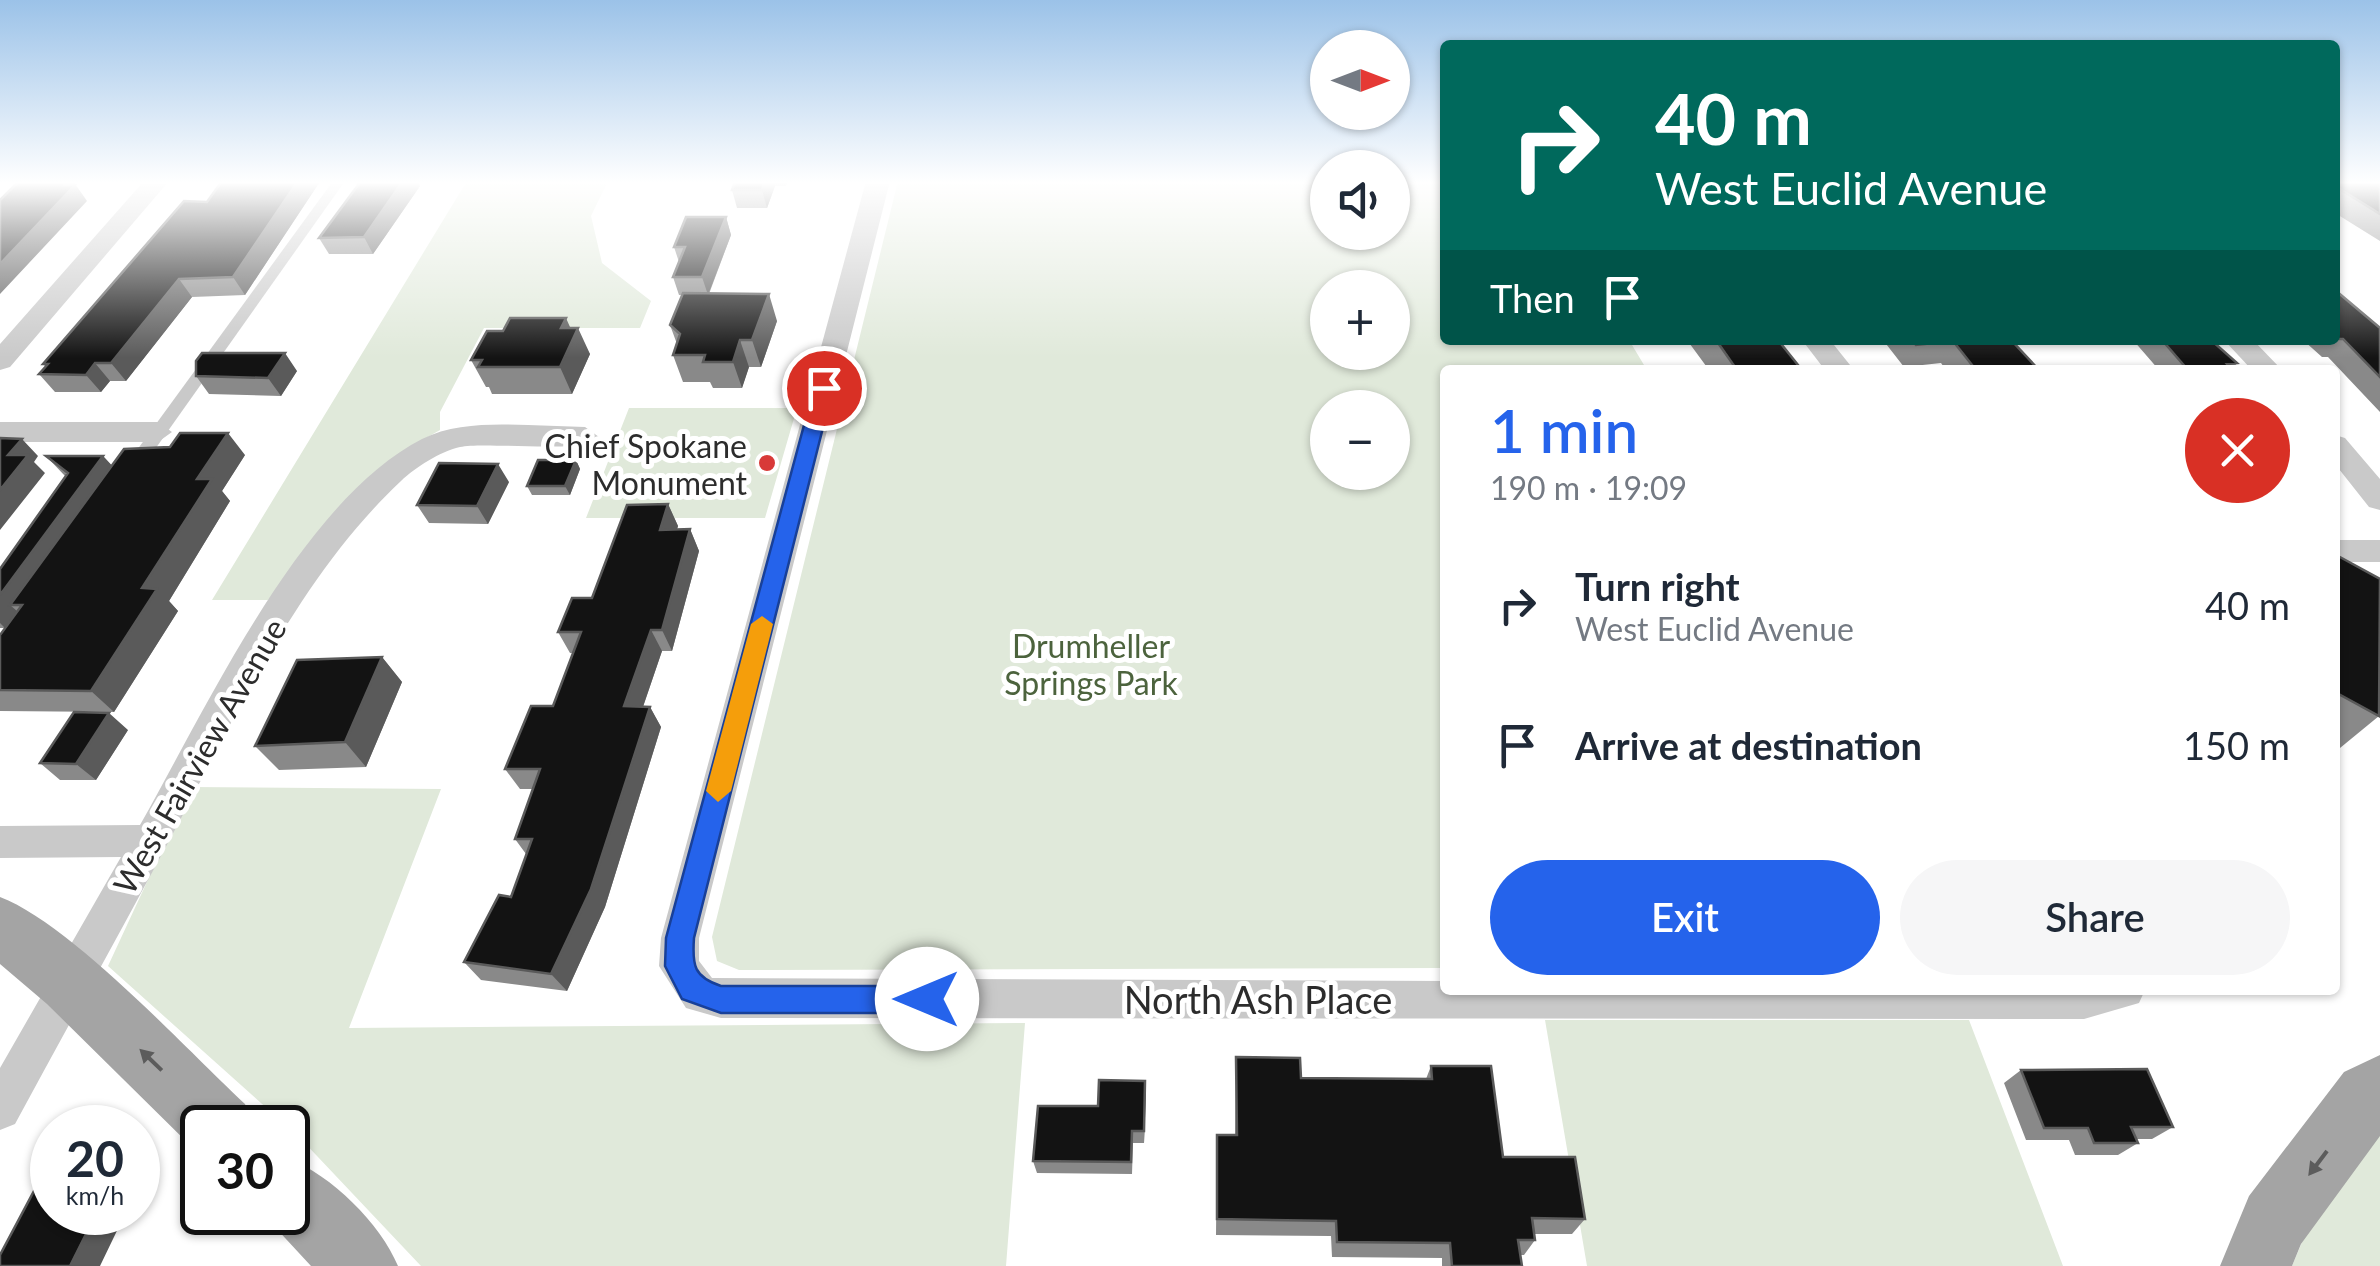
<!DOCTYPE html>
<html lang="en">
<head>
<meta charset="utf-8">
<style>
	body { margin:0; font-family:Lato,sans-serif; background:#f6f6f7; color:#1f2937; height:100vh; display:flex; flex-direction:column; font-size:38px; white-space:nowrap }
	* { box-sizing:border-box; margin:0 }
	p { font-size:32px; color:#747a83 }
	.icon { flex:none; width:55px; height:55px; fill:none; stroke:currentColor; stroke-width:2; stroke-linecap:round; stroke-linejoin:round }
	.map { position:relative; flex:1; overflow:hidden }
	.details { position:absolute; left:1440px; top:365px; width:900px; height:630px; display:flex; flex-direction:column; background:#fff; border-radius:10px; box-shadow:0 2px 8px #0004 }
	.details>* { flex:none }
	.guide { position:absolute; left:1440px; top:40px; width:900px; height:305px; border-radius:10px; box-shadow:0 2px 8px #0004; background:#00695c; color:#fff; overflow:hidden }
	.needle { width:65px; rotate:90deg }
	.fabs { position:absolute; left:1310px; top:30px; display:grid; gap:20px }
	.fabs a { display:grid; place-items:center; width:100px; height:100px; border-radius:50%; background:#fff; box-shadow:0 2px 8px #0004; font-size:50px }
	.speed { position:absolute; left:30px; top:1105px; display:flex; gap:20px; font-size:50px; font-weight:700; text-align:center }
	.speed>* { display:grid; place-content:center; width:130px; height:130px; border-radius:50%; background:#fff; box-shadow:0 2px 8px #0004; line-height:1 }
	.speed small { font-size:25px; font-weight:400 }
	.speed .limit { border:5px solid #111; border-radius:15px; background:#fff; color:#111 }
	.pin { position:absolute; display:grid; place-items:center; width:85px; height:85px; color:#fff; margin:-42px; border:5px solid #fff; border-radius:50%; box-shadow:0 2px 10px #0007 }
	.me { position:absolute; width:110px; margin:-55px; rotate:270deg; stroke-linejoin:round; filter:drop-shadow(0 0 8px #0008) }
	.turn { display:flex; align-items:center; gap:35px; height:210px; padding:0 50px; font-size:45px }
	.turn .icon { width:130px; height:130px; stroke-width:2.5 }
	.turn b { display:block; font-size:70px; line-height:85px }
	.then { display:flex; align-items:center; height:95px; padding:0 50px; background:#0003; gap:20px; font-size:38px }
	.round { display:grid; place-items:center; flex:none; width:105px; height:105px; border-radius:52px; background:#f6f6f7 }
	.overview { display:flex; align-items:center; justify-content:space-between; height:170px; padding:0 50px }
	h1 { font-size:60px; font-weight:600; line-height:75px; color:#2563eb }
	.cta { display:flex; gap:20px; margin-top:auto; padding:20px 50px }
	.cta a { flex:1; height:115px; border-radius:60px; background:#2563eb; color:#fff; font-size:40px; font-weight:600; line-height:115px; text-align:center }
	.cta a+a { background:#f6f6f7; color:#1f2937 }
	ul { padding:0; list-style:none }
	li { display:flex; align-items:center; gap:30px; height:140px; padding:0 50px }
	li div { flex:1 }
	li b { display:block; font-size:38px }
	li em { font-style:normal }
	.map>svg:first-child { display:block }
	.green { fill:#e0e9da; fill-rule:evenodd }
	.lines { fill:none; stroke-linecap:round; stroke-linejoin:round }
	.service { fill:#c9c9c9; fill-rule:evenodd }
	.minor { fill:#c9c9c9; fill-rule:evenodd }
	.primary { fill:#a4a4a4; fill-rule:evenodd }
	.wall { fill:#898989 }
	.shaded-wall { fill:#5a5a5a }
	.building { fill:#131313; stroke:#5a5a5a; stroke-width:2.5 }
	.oneway { fill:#5c5c5c }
	.route { fill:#2563eb; stroke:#184099; stroke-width:2.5 }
	.slow { fill:#f59e0b }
	.poi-dot { fill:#d83a38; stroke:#fff; stroke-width:4 }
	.labels { text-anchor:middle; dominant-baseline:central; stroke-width:10; stroke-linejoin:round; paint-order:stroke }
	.poi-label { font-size:32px; fill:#2c2c2c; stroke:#fff; text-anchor:end }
	.park-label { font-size:32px; fill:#4c633d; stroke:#fff }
	.street-label { font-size:32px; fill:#2c2c2c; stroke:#fff }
	.near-street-label { font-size:38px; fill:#2c2c2c; stroke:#fff }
</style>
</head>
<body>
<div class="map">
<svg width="2380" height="1266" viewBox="0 0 2380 1266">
	<rect width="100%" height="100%" fill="#fff"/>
	<!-- green -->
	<path class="green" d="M467,181H608L591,216L602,263L651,301L640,328H484L440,412V430C369,467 319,541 268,600H212Z
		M898,181H1327L1328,232H1392L1393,181H1445V340H1629L1647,370H1445V968L739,970L717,961L712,937ZM1328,288H1392V352H1328ZM1328,408H1392V472H1328Z
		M629,408H797L765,518H586Z
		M191,787L441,789L349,1028L1025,1023L1006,1266H421L300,1138L108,966Z
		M1545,1020H1969L2063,1266H1587Z
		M2380,1132V1266H2292L2305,1235Z"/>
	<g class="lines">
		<!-- service -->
		<path class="service" d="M333,181H345L141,469H129L127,465L129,461Z"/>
		<!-- minor -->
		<path class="minor" d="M144,181H169L10,367L0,370V344Z
			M866,181H890L699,938V961L712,978L1445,981V990H2145L2139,1003L2084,1019L721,1018L686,1008L659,966L661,938Z
			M1802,340H1830L1854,370H1825Z
			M2224,340H2253L2282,370H2252Z
			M0,422H158L172,432L158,442H0Z
			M528,425L585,427L599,437C589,455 487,441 460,447C439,452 416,467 401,481C302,574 241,705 178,824C125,924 69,1024 15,1124L0,1130V1068L121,857L0,858V826L140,825C206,709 301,501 422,439C454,423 493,424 528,425Z
			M2335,435L2345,438L2380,479V510L2369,507L2335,464Z
			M2335,540H2380V562H2335Z"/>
		<!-- primary -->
		<path class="primary" d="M0,897C71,924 185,1048 245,1104L255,1128H202V1155L197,1152L47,1004L0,964Z
			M2380,1055V1136L2301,1244L2292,1266H2220L2249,1196L2344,1072Z
			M288,1158C332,1176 380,1223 398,1266H311L261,1212H288Z"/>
	</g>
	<!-- wall -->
	<path class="wall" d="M735,181H788L786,186H775L767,208H737L732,190Z
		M2335,181L2380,183V241L2335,213Z
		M319,183L245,295L192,297L126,381H110L101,392H55L39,374L46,367L43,364L207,202Z
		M420,186L373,254H329L319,238Z
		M726,217L731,235L709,294L777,321L761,367H749L742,388H713L710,382H683L673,355L677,344L670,325L683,295H679L673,277L679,262L674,247Z
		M2335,290L2380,328V412L2328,357H2322L2303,340H2335Z
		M570,328L590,354L572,394H492L489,387H486L471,360Z
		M1687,340H1778L1802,370H1709Z
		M1883,340H2011L2039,370H1946L1941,363L1904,367Z
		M2133,340H2211L2237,363L2232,370H2159Z
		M297,371L281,396L209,394L196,376Z
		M245,455L222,491L230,501L169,601L178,611L114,712L0,711V635L5,628H0V569L65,476L46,456H103L112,466Z
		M576,460L580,469L570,495H532L527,486Z
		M509,482L488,524L429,523L417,505Z
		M668,504L678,526L677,529H690L699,551L672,651H662L643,707H650L661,727L605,907L567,991L481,980L464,962L511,897L526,854L515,839L533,789H520L505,769L553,706L573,653H570L558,632L592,598Z
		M2338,556L2379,716L2340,748L2335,745V560Z
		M382,657L402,682L366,767L279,770L255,746Z
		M128,730L96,780H60L40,763Z
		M1236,1057L1301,1078L1426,1079L1431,1066L1503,1157L1585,1219L1572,1234H1534L1535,1240L1524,1255H1520L1522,1266H1442V1258L1332,1257L1331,1236L1216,1235L1217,1135H1235Z
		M2021,1070L2173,1127L2152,1139H2136L2138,1143L2118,1155H2075L2069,1140H2026L2004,1083Z
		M1145,1081L1144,1143H1133L1132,1174L1037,1173L1033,1161L1098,1106Z"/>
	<!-- shaded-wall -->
	<path class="shaded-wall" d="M69,181H73L87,201L0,294V264Z
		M298,181H318L319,183L245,295L233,277Z
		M403,181H418L420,186L373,254L364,237Z
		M765,181H774L775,186L767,208L762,190Z
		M726,217L731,235L708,295L702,277Z
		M179,279L192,297L126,381L111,363Z
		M769,294L777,321L761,367L752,340Z
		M566,318L574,336L578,328L590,354L572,394L560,367L561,328Z
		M740,340L749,367L742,388L733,362Z
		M285,353L297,371L281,396L268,378Z
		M95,363L110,381L101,392L86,375Z
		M228,433L245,455L222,491L230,501L169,601L178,611L114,712L91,691L197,479Z
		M22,439L38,456L34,462L45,473L0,530V490L8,455Z
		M103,456L118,472L10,605L17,611L5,628L0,623V595Z
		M576,460L580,469L570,495L565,486Z
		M498,464L509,482L488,524L477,506Z
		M668,504L678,526L670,552L660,530Z
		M690,529L699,551L672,651L662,630Z
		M651,630L662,651L636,727L624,706Z
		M382,657L402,682L366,767L345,742Z
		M650,707L661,727L605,907L567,991L551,974Z
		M109,713L128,730L96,780L76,764Z
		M1145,1081L1146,1093L1144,1143V1131Z
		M138,1162L148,1167L138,1188Z
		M97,1212H126L100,1266H70Z"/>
	<!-- building -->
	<path class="building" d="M19,181H69L65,185H75L0,264V200Z
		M222,181H298L233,277L179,279L111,363H95L86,375L39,374L48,364H43L184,201L207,202Z
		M361,181H403L364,237L319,238Z
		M735,181H765L762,190H732Z
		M2335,181H2377L2380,183V214L2335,186Z
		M686,217H726L702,277H673L685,247H674Z
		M2335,290L2380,328V377L2343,339H2337L2335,337Z
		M683,293L769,294L752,340H740L733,362H703L705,355H673L680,334L670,325Z
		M510,318H566L561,328H578L560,367H478L482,360H471L487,331H503Z
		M1716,340H1778L1802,370H1737Z
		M1912,340H2011L2039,370H1976L1953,341L1916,345Z
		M2162,340H2211L2237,363L2227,364L2232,370H2188Z
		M202,353H285L268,378L196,376V361Z
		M180,433H228L197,479H212L142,588L157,589L91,691L0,690V635L22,605H10L124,449L170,447Z
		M0,438L22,439L8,455H28L0,490Z
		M46,456H103L0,595V569L68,473Z
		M538,460H576L565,486H527Z
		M439,463L498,464L477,506L417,505Z
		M668,504L660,530L690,529L662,630H651L624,706L650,707L591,889L551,974L464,962L499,895L511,897L532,839H515L540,769H505L531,706H553L581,632H558L572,598H592L627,505Z
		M2338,556L2380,579L2379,716L2335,692V561Z
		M382,657L345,742L255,746L297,660Z
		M74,712L109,713L76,764L40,763Z
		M1236,1057L1300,1058L1301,1078L1432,1079L1431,1066H1491L1503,1157H1575L1585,1219L1532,1218L1535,1240H1518L1522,1266H1452L1450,1243L1337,1242L1336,1221L1217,1219V1135H1237Z
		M2147,1069L2173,1127H2131L2138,1143H2094L2088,1128H2044L2021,1070Z
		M1099,1080L1145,1081L1144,1131H1132L1131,1162L1033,1161L1038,1106H1098Z
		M52,1157V1212H97L70,1266H0V1255Z"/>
	<!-- one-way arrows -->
	<defs><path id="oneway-solid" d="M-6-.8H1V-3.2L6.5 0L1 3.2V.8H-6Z" transform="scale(2.5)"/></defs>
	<g class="oneway">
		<use href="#oneway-solid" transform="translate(151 1060) rotate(-136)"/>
		<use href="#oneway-solid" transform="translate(2318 1163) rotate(127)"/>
	</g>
	<!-- sky -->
	<linearGradient id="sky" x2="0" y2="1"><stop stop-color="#9bc2e8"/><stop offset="0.51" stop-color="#fff"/><stop offset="1" stop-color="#fff" stop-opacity="0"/></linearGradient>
	<rect width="2380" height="358" fill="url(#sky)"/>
	<!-- route -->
	<path class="route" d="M824,381L833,388L694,938C692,966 694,977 721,986H927L937,990L941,999L937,1009L927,1013H721L682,999L665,966L666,938L814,388Z"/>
	<!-- slow -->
	<path class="slow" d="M762,616L773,624L731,791L718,802L706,791L751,624Z"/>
	<!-- markers -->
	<circle class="poi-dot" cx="767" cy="463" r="10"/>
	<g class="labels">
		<!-- poi labels -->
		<g class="poi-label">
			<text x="747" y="445">Chief Spokane<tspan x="747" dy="37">Monument</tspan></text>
		</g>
		<!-- park labels -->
		<g class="park-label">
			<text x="1091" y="645">Drumheller<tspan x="1091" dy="37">Springs Park</tspan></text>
		</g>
		<!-- street labels -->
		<g class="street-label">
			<text transform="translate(199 756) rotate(-60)">West Fairview Avenue</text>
		</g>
		<!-- near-street labels -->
		<g class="near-street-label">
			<text x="1258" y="999">North Ash Place</text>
		</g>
	</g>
</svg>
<div class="fabs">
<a><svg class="needle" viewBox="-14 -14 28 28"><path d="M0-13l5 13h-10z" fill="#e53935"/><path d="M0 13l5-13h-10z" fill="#747a83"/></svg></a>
<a><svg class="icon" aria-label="sound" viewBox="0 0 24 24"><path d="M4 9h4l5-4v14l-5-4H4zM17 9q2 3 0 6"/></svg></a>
<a>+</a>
<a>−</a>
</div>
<div class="speed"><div>20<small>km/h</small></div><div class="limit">30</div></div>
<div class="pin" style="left:824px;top:388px;background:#d93025"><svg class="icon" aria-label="arrive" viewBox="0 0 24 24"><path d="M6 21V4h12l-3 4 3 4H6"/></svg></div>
<svg class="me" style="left:927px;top:999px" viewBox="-20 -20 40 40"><circle r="19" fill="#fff"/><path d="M0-13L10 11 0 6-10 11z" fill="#2563eb"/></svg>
<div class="guide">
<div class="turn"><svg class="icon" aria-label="right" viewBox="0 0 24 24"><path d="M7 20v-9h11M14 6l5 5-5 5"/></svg><div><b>40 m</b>West Euclid Avenue</div></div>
<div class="then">Then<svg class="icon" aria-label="arrive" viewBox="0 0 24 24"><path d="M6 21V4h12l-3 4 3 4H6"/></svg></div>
</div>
<section class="details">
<div class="overview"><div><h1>1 min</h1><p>190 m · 19:09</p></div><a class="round" style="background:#d93025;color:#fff"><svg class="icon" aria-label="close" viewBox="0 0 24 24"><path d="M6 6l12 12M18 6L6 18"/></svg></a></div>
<ul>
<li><svg class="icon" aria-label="right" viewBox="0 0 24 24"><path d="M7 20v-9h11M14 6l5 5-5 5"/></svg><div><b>Turn right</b><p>West Euclid Avenue</p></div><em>40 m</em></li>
<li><svg class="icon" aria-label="arrive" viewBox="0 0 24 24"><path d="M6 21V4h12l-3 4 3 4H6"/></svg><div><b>Arrive at destination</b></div><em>150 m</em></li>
</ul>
<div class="cta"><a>Exit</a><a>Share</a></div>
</section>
</div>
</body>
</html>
